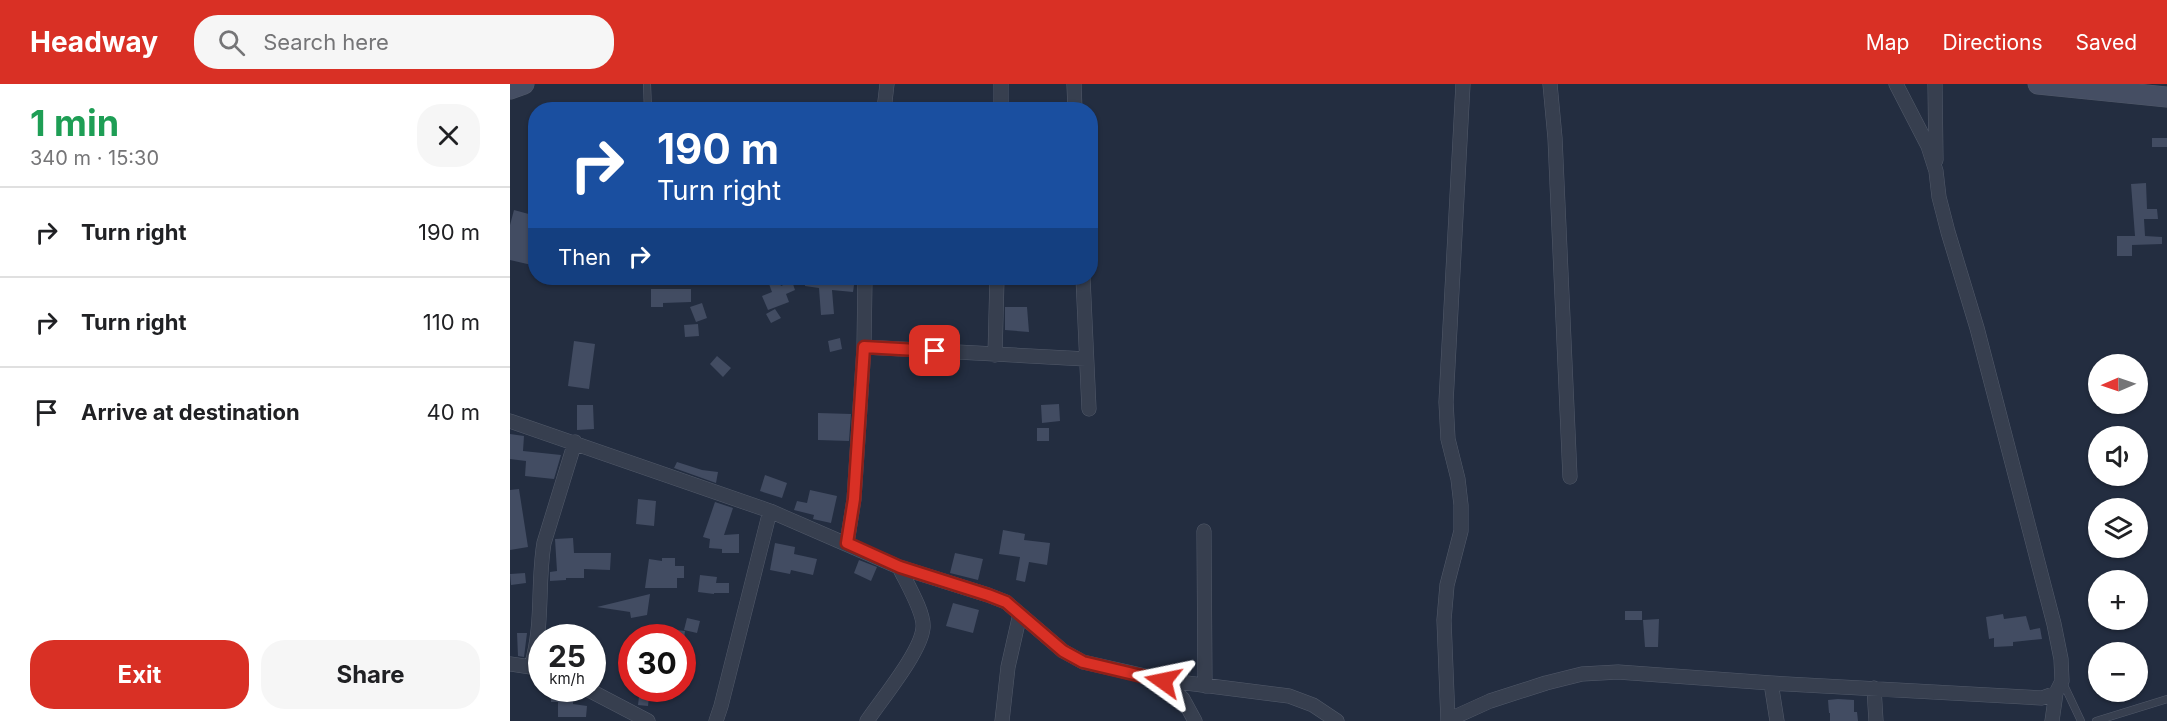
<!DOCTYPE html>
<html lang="en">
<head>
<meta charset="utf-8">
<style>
	body { margin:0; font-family:Inter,sans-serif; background:#f6f6f6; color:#202124; height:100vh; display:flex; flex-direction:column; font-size:22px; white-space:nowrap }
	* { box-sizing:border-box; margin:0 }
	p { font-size:20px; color:#757577 }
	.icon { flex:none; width:33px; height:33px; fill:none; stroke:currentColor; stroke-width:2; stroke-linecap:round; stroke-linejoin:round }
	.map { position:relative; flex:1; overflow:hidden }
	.drawer { display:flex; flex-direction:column; background:#fff; width:510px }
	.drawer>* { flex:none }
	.hud { position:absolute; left:18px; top:18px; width:570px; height:183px; border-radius:24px; box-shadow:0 2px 4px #0004; background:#1a4fa0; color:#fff; overflow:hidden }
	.needle { width:39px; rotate:268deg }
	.controls { position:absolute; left:1578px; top:270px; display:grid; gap:12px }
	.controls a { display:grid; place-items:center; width:60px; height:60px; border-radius:50%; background:#fff; box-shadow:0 2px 4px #0004; font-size:30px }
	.speed { position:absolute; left:18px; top:540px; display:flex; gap:12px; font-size:30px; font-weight:700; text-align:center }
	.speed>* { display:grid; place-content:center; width:78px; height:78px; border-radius:50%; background:#fff; box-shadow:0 2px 4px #0004; line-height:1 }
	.speed small { font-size:15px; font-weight:400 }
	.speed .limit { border:9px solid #d22; background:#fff; color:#111 }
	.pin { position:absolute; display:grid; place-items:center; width:51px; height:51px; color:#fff; margin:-26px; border-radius:12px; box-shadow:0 3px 9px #0006 }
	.me { position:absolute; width:66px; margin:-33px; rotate:282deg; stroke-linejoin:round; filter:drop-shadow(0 0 4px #0008) }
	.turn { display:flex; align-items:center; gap:21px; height:126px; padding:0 30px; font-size:27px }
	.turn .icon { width:78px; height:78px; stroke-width:2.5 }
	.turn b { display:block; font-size:42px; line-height:51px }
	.then { display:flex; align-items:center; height:57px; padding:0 30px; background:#0003; gap:12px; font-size:22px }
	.round { display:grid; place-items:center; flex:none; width:63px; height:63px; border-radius:24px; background:#f6f6f6 }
	.summary { display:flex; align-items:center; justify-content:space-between; height:102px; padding:0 30px }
	h1 { font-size:36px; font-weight:700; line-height:45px; color:#1e9e55 }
	.cta { display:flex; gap:12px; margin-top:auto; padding:12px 30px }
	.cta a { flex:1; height:69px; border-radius:24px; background:#d93025; color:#fff; font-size:24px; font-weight:700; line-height:69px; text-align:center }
	.cta a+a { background:#f6f6f6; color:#202124 }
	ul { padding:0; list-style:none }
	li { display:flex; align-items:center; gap:18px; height:90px; padding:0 30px; border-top:2px solid #e0e0e0 }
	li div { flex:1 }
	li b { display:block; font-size:22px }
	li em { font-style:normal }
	header { display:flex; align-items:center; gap:36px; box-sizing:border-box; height:84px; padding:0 30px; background:#d93025; color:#fff }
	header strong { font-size:28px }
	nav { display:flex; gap:33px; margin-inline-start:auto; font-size:21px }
	.search { width:420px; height:54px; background:#f6f6f6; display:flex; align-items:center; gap:15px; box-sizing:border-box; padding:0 21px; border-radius:24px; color:#757577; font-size:22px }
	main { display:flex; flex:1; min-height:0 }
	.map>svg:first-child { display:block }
	.building { fill:#424c62 }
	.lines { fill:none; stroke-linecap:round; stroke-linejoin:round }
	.lane-casing { stroke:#525a6a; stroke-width:8 }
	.street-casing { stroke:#525a6a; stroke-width:15 }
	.secondary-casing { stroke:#525a6a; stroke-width:21 }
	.lane { stroke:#373f4f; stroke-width:7 }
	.street { stroke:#373f4f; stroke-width:14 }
	.secondary { stroke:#454e63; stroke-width:20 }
	.route-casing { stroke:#8d1f18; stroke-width:15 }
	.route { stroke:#d93025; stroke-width:10 }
</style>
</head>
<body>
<header>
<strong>Headway</strong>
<div class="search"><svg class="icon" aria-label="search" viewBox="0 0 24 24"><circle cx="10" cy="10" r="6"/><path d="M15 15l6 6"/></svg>Search here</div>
<nav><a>Map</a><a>Directions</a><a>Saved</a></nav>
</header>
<main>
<section class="drawer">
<div class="summary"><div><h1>1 min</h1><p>340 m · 15:30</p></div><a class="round"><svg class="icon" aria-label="close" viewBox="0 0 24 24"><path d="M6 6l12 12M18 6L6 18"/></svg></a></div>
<ul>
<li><svg class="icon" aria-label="right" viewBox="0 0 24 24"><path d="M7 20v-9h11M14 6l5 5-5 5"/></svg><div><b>Turn right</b></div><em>190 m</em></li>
<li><svg class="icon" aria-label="right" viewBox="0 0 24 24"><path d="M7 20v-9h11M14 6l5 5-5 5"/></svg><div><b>Turn right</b></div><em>110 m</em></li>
<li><svg class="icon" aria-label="arrive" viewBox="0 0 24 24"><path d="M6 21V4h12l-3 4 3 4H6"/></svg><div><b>Arrive at destination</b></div><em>40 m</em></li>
</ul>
<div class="cta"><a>Exit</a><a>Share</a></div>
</section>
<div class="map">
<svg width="1657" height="637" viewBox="0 0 1657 637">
	<rect width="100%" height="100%" fill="#232d40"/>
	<!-- building -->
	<path class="building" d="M1642,54H1657V63H1642Z
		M1636,99L1637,125H1647L1648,135H1634L1635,152L1652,153V160L1622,161V172H1607V152H1625L1621,100Z
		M4,126L26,132V182L0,176V141Z
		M295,194H345L343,208L322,206L324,230L311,231L309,204L295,202Z
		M269,197L271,202L282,197L285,206L276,210L279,218L258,226L252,212L262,208L259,200Z
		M141,205H181V218L153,219V223H141Z
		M192,219L197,234L186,238L180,223Z
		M495,223H517L519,248L495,246Z
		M265,225L271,234L261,239L256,230Z
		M188,240L189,252L175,253L174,241Z
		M330,254L332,265L320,268L318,257Z
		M64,257L85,260L79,305L58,302Z
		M207,272L221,284L213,293L200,280Z
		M549,320L550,337L532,339L531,321Z
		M67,321H83L84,345L67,346Z
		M308,329L341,330L339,357L308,356Z
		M527,344H539V357H527Z
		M0,350L14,352L13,367L51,371L44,395L15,392L16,377L0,375Z
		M167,378L192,386L208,388L206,399L164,384Z
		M255,391L277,399L272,414L250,407Z
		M9,405L18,463L0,466V406Z
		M300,406L327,412L321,439L303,435L304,431L284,426L287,417L297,419Z
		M128,415L146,417L144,442L126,440Z
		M205,418L223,424L214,451L229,450V469H212V465L199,464L200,455L193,453Z
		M493,446L515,450L514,456L540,459L537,481L519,478L515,498L506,496L510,473L489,470Z
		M63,454L64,469H101L100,486L74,485V494H56V496L40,497V488L47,487L45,455Z
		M265,459L285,463L284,470L307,475L303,491L281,486L280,490L260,486Z
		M445,469L473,475L468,496L440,489Z
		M152,474H165V482H174V494H167V504H135L139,475L152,477Z
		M349,476L367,483L361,497L344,489Z
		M15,489L16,499L1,501L0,490Z
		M190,491L207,493L206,499H219V509H204V510L188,508Z
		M140,510L137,531L121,534L120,528L87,523Z
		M443,519L469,526L463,549L436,542Z
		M1115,527H1132V536H1115Z
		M1493,530L1494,535L1516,532L1520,546L1530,544L1532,555L1503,558V562L1484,563V554L1479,555L1476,533Z
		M177,534L190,537L187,549L174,546Z
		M1149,535L1148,563H1135L1133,536Z
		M138,543L175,547L174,554H136Z
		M7,549H17L14,573L8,572Z
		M130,604H140L138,622L128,621Z
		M41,607H64L63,620L77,622L76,633H48V618H41Z
		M1328,615L1344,616V628H1347L1348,637H1320V629H1322H1319L1318,616Z"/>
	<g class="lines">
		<defs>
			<path id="lane" d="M137,0L138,26
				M1553,599L1571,637
				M1586,637L1657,615"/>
			<path id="street" d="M564,0L565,26
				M1040,0L1045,54L1060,393
				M1425,0L1426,76
				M374,26L377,0
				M491,26V0
				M573,194L579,325
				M354,263L576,275
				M485,271L487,194
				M0,337L260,427L389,483L478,511L496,518L553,567L573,578L653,596L779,612L803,621L827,637
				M694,447L695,602
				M337,459L344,415L354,263L355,194
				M0,580L21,583L32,586
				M21,583C34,539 27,502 34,459L65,358
				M654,597L673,615L685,637
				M1261,599L1267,637
				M75,604L138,637
				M1364,604L1366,637
				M938,636L980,617L1036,599L1072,590L1108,588L1261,599L1532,614L1546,609L1552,597L1551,575L1544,540L1467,244L1438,148L1429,113L1426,87L1418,62L1386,0
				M206,637L211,622L260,427
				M357,637C371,616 411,568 413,544C415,529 396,498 389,483
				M492,637L498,583L510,530
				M938,637L934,536L937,501L951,447V421L948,395L938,355L936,318L953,0
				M1542,637L1546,609"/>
			<path id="secondary" d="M1528,0L1657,13
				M0,5L14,0"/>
		</defs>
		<!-- lane casing -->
		<use href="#lane" class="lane-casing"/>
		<!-- street casing -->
		<use href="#street" class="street-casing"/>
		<!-- secondary casing -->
		<use href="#secondary" class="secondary-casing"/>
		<!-- lane -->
		<use href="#lane" class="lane"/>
		<!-- street -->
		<use href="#street" class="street"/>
		<!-- secondary -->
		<use href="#secondary" class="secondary"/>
	</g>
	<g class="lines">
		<defs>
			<path id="route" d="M425,267L354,263L344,415L337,459L390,483L478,511L496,518L553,567L573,578L653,597"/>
		</defs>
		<!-- route casing -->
		<use href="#route" class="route-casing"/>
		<!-- route -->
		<use href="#route" class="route"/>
	</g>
</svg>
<div class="controls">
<a><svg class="needle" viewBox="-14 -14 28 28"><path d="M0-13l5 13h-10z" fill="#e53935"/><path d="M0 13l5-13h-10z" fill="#757577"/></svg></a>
<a><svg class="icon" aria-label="sound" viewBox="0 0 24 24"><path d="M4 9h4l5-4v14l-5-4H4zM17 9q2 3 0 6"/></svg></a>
<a><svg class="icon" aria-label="layers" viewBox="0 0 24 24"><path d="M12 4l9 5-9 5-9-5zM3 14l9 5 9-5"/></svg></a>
<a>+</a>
<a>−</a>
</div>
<div class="speed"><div>25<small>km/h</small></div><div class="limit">30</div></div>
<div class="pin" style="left:425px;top:267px;background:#d93025"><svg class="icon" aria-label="arrive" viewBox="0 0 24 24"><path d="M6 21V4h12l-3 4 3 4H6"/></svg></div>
<svg class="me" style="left:653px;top:597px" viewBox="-20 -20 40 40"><path d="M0-17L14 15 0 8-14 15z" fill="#d93025" stroke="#fff" stroke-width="4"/></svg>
<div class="hud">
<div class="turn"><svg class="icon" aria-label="right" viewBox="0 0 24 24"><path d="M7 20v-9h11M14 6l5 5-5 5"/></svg><div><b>190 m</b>Turn right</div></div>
<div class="then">Then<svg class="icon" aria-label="right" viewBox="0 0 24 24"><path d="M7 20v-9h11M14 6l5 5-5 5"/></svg></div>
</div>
</div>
</main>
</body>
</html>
